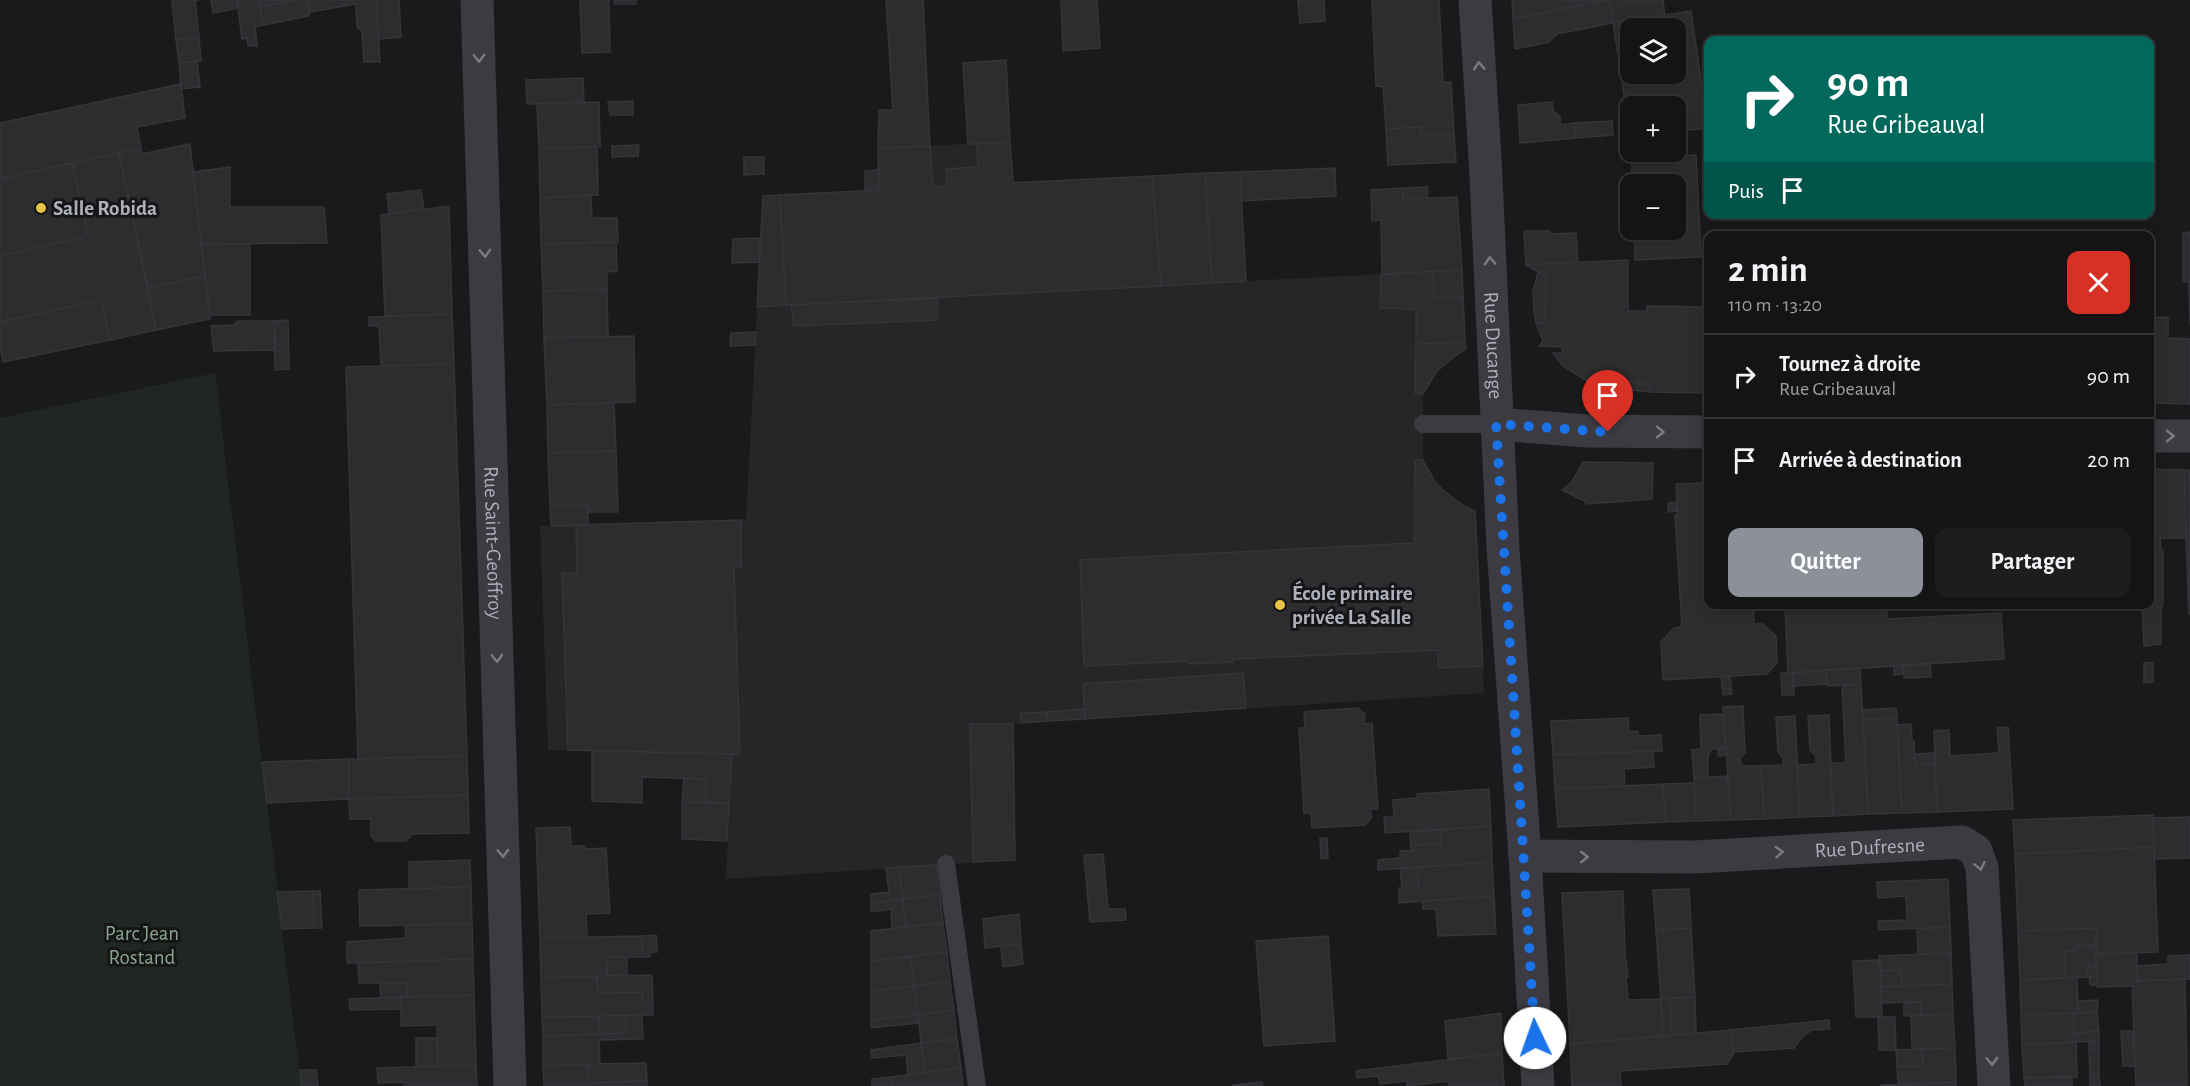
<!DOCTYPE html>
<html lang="fr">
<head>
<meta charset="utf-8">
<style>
	body { margin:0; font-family:"Alegreya Sans",sans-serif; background:#1d1d1e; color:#f1f3f6; height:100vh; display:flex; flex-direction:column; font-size:22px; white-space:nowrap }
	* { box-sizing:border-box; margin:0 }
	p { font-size:20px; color:#9d9ea0 }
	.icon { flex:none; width:33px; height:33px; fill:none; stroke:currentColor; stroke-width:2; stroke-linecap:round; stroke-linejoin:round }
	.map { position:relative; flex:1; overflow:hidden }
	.drawer { position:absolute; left:1704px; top:231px; width:450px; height:378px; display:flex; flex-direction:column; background:#141415; border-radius:12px; box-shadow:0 3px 15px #0003,0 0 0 2px #333334 }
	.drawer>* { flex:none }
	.top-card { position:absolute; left:1704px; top:36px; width:450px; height:183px; border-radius:12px; box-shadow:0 3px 15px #0003,0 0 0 2px #333334; background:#00695c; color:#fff; overflow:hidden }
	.controls { position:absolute; left:1620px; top:18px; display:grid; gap:12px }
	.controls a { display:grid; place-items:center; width:66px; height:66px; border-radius:12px; background:#141415; box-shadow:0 3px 15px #0003,0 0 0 2px #333334; font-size:30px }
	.pin { position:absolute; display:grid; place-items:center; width:51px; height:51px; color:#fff; margin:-62px -26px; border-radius:50% 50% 50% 0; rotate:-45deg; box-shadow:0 0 6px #0007 }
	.pin .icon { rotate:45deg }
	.me { position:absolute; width:66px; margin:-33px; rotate:357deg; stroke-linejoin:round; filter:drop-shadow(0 0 4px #0008) }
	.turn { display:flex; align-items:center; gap:21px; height:126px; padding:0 24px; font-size:27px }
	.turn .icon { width:78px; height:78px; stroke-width:2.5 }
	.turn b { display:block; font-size:42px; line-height:51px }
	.then { display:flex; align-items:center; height:57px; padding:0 24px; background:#0003; gap:12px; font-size:22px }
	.round { display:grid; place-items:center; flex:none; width:63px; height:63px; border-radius:12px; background:#1d1d1e }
	.head { display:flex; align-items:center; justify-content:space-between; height:102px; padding:0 24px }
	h1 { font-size:36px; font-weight:600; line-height:45px }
	.cta { display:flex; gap:12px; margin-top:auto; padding:12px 24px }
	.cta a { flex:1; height:69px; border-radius:12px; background:#8c9099; color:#fff; font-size:24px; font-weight:600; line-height:69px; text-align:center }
	.cta a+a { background:#1d1d1e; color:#f1f3f6 }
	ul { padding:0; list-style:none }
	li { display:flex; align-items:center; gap:18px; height:84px; padding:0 24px; border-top:2px solid #333334 }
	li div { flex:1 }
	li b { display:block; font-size:22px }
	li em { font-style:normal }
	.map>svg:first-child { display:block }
	.built { fill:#262629 }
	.green { fill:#202722 }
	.building { fill:#2d2d30; stroke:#353438; stroke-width:1.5; fill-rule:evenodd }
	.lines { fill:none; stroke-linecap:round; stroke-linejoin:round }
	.service { stroke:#3b3b41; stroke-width:18 }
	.minor { stroke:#3b3b41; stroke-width:33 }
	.oneway { stroke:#7a7b84 }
	.route { stroke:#1a73e8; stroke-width:10; stroke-dasharray:0 18 }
	.poi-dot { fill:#e8c446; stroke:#151517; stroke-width:2 }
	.labels { text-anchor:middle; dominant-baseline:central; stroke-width:6; stroke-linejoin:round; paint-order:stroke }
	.poi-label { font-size:21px; font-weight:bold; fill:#adb0bb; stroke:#151517; text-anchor:start }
	.street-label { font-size:21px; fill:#adb0bb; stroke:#151517 }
	.park-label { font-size:21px; fill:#86a48b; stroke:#151517 }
</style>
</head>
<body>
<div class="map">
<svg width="2190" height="1086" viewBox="0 0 2190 1086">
	<rect width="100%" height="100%" fill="#1a1a1c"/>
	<!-- built -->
	<path class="built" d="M1010,142L1013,182L1240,172L1246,281L1462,270L1466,349L1455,356L1436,372L1423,394V460L1435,482L1444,491L1464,506L1475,511L1484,693L1014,724L1015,860L726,879L732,754L548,750L540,526L746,520L763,196L879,190L878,148Z"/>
	<!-- green -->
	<path class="green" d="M215,373L301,1086H0V418Z"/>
	<!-- building -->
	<path class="building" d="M172,0H199L195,1L199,37L176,40Z
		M211,0H237L238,8L213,13Z
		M237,0H259L263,25L255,27L257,46H248L247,38L242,39Z
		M259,0H294L260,7Z
		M294,0H308L309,16L263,25L260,7Z
		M308,0H376L380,62H364L362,31L357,27L356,4L309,12Z
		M376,0H399L401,37L378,39Z
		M580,0H609L610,52L582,53Z
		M614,0H636V4H614Z
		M886,0H923L930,146L878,148L879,110H893Z
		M1061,0H1097L1100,48L1063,51Z
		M1298,0H1324L1325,21L1300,23Z
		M1372,0H1439L1443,82H1451L1454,134L1421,135V127L1386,129L1383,87L1376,86Z
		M1512,0H1605L1513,19Z
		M1605,0H1609L1613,23L1557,34L1549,42L1515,49L1513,19Z
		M1609,0H1663L1665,16L1613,23Z
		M1691,11L1708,128L1676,131V106H1630V134L1613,23ZM1630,28H1676V74H1630Z
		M199,37L201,61L179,63L176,40Z
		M1006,60L1010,142L968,144L963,63Z
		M197,61L200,87L181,89L179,63Z
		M583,78L584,102L527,104L526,80Z
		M181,84L185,118L137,127L141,148L0,179V123Z
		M633,101V115H610L608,102Z
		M599,102L600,147L539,148L537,104Z
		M1552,102L1553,111L1560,116V125L1574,123L1575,138L1520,143L1518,105Z
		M1612,121L1613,135L1575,138L1574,123Z
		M1421,127V135L1454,134L1456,162L1388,165L1386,129Z
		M1010,142L1013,183L1152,176L1161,286L786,305L780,195L879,190L878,148L930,146L933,187L947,186L946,169L978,167L977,144Z
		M190,144L205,276L148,288L119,153L141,148L142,154Z
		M639,145L638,156L612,157V146Z
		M597,147L598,195L540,198L539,148Z
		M119,153L156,330L110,340L101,300L0,322V256L88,236L72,163Z
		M1696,155L1701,257L1635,260L1634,230H1676V184H1632V158Z
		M744,157H764V174L744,175Z
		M72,163L88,236L0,256V179Z
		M230,167V207H324L327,243L201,244L193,172Z
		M1335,168L1336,196L1241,201L1240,172Z
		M878,170L879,190L865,191V171Z
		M1240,172L1246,281L1212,283L1205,173Z
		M1205,173L1212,283L1161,286L1152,176Z
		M1428,187L1427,198L1403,199L1402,188Z
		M1402,188L1403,199L1457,197L1462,270L1382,274L1381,220L1372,221L1371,190Z
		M421,190L424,209L389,214L387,194Z
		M591,195L592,218H617L618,242L541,244L540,198Z
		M780,195L786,305L757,307L763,196Z
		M449,206L452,314L385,316L381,215Z
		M1524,231H1550V234L1576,233L1578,262L1526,265Z
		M2190,232V325L2189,282H2183V233Z
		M760,238V262L732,263L733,239Z
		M616,242L617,271L607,272V289L543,291L541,244Z
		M201,244H250V315H210Z
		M1628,260V311H1647V306L1708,307V393L1650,392V385L1620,380V389L1606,388L1592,384L1563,366L1553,353H1562V347L1539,346L1543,341L1536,323L1545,322L1546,276L1526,265Z
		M1462,270L1463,297L1434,298L1433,271Z
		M1433,271L1434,298L1463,297L1465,342L1416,344V309L1380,308L1381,275Z
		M1538,272L1546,276L1545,322L1536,323L1534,313L1533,292Z
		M205,276L210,319L156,330L148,288Z
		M607,289L608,336L544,338L543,291Z
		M937,298L938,320L794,326L791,305Z
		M101,300L110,340L3,362L0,347V322Z
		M452,314L454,364L381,366L379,326H369V317Z
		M2168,317V338L2190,339V404L2150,403V318Z
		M288,320L289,369L275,370L274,321Z
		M237,321H274L276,350L214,351L211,326L234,325Z
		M756,332L755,345L730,346L731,333Z
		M634,336L635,402L547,405L544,338Z
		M1465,342L1466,349L1455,356L1436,372L1423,394L1415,393L1416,344Z
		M454,364L467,756L358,759L346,367Z
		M1620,380L1650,385V392L1620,389Z
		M614,403L616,451L548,453L547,405Z
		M616,451L618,512H588V505L550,506L548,453Z
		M1415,460H1423L1435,482L1444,491L1464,506L1475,511L1483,666L1438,668V650L1233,659V662L1189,664L1188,661L1084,666L1080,560L1414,543Z
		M1583,462L1653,463L1652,499L1586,504L1585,501L1562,490L1571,483Z
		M2150,469L2184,470L2186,538H2160L2161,550L2163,551V603L2161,610V644L2144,646L2142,604H2150Z
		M2184,470H2190L2189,615L2186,538Z
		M1708,483V604H1753L1754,624H1763L1776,636L1777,662L1767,674L1663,680L1661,642L1674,628L1682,627L1675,515H1678L1676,484Z
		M1677,502V511L1668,512V503Z
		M588,505V525L551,526L550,506Z
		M741,520V567L734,568L740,754L568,750L562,573H577L576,525Z
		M1785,604H1887V619L2001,613L2004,659L1788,673Z
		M2153,662V682L2144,683V663Z
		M1930,663L1931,677L1904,678L1903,665Z
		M1903,665L1904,674L1894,675V666Z
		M1860,668L1861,684L1827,686L1826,670Z
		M1826,670L1827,684L1793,686V673Z
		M1243,673L1246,708L1085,719L1083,684Z
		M1781,673H1793L1794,695H1782Z
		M1730,676L1732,694L1723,695L1721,677Z
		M1861,684L1868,814L1833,816L1830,763H1846L1842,686Z
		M1743,706L1745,753L1740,758L1741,766H1761L1764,819L1731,820L1723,707Z
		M1358,708L1365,715L1364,724L1372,723L1378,809H1370L1372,817L1365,825L1312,828L1311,813H1304L1299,728H1305L1304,712Z
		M1896,708L1897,718L1863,720L1862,710Z
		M1085,709V719L1048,721L1047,712Z
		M1047,712L1048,721L1021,723L1020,713Z
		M1723,714L1726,748L1712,749L1708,755V777L1694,778L1692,750L1701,749L1700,715Z
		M1829,715L1833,816L1800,817L1797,765L1816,764V756L1810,750L1808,716Z
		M1795,716L1800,817L1764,819L1761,766L1783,765V758L1778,752L1776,717Z
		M1628,718L1629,732L1638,731V736L1661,735L1662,751L1553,755L1551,721Z
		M1897,718L1902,813L1868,814L1863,720Z
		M970,724H1013L1015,860L973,862Z
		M1911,724L1912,741H1914L1915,765L1935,764L1937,812L1902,813L1897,725Z
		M2008,727L2013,809L1937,812L1934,731L1949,730L1950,756L1999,753L1997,728Z
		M1718,748H1726L1727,755L1718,756Z
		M592,751L732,754L729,803H706V779L642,777V803L592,801Z
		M1653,751L1654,767L1624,769L1625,786L1555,789L1553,755Z
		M1934,753L1935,764L1915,765L1914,754Z
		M467,756L468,795L349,799V759Z
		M349,759V799L267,803L262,762Z
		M1727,776L1731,820L1696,821L1694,778Z
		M684,778L706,779V803L682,802Z
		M1694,783L1696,821L1666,822L1663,784Z
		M1663,784L1666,822L1558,827L1555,789Z
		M1489,789L1491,826L1385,833L1384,817H1394L1393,800L1417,798V794Z
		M468,795L469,833L412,834L406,841H376L371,836V819H350L349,799Z
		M682,802L729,803L727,841L682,839Z
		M2153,815L2154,847L2015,854L2013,820Z
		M2190,817V858L2154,859L2153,818Z
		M1491,826L1492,862L1378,870V860L1400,858V851L1416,850V845L1441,844L1440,830Z
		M570,827L571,846H584L585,849L606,848L610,913L586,914L587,937L540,938L536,828Z
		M1440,830L1441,844L1416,845V850H1411L1410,832Z
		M1320,838H1327L1328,858L1321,859Z
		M2154,847L2158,952L2096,954V928L2018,931L2015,854Z
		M1103,854L1108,909H1125L1126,920L1090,922L1084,855Z
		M470,860L471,887L409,889V862Z
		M1492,862L1494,896L1399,903V888H1419L1417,867Z
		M936,865L940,895L903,899L899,867Z
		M899,867L903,899L871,903V894L889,892L886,868Z
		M1417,867L1419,888H1402L1400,868Z
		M1948,879L1950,927L1879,930L1878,921L1907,920L1906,896L1878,898L1877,882Z
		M471,887L472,924L360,926L359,890Z
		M1689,889L1691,928L1656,930L1653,890Z
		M313,891H320L322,928H314Z
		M313,891L314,928L282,929L277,892Z
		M1623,891L1625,953L1628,977H1626L1628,1000L1661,999L1663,1036L1570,1044L1562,893Z
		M940,895L943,923L906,927L903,899Z
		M1494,896L1496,934L1438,936L1436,909H1423L1422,901Z
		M903,899L906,927L892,929L891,909L871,912V903Z
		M1019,914L1021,944L985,948L983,919Z
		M943,923L947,952L871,961V931Z
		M472,924L473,959L347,963V942L406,938L405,925Z
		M1950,927L1951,953L1918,954L1917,929Z
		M1691,928L1695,997L1661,999L1656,930Z
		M2096,928V945L2074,946V951H2064L2065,978L2020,980L2018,931Z
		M656,935L657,952H650V957H643L642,936Z
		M642,936L643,957H607V976L541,978L540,938Z
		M1328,936L1335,1041L1264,1046L1256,941Z
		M1021,944L1023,964L1003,967L1001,946Z
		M2096,945V966H2089L2087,970V977L2065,978L2064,951H2074V946Z
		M947,952L950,981L914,986L911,956Z
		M1951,953L1952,984L1902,986L1901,970L1880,971L1879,956Z
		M2137,953V981H2132V986L2097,987L2096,954Z
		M2190,955V979L2137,981V966L2168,964V956Z
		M911,956L914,986L871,991V961Z
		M607,957H627V975L607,976Z
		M473,959L474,995L407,997V983H359L358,963Z
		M1880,960L1882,1017H1856L1853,961Z
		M2089,966H2096L2097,976L2087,977V970Z
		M1901,970L1902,986L1881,987L1880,971Z
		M652,975L653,1004H643L642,992L598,993L597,976Z
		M597,976L598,993L642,992L643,1004H653V1015L542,1017L541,978Z
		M2097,976V985H2090L2089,977Z
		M2077,977L2078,1013L2021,1015L2020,980Z
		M2185,979L2187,1086H2136L2132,981Z
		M950,981L954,1010L918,1015L914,986Z
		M380,983H407V997L381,998Z
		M1952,984L1953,1014L1921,1015V1002L1881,1003V987Z
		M914,986L918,1015L871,1020V991Z
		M474,995L476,1065L438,1066L437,1025L401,1026V997Z
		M401,997V1009L350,1010L349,999Z
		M1695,997L1696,1033L1672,1035L1670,998Z
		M1670,998L1672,1035L1663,1036L1661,999Z
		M2098,1000L2097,1012L2078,1013V1001Z
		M1921,1002V1015L1904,1016V1003Z
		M954,1010L957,1039L921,1043L918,1015Z
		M2097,1012L2099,1031L2074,1033V1013Z
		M1501,1013L1502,1053L1448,1059L1445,1021Z
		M2074,1013V1042L2022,1045L2021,1015Z
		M1953,1014L1955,1048L1912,1049L1911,1016Z
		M642,1015L643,1039L599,1040L600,1064L543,1066V1036L626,1033V1016Z
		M918,1015V1023L871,1028V1020Z
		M599,1016V1034L543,1036L542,1017Z
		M599,1016H626V1033L599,1034Z
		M1882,1017H1895L1896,1050H1879L1878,1018Z
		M1829,1020L1830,1029L1812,1030L1802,1037L1794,1048L1733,1052L1731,1030Z
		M1731,1030L1733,1055L1727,1064L1620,1071L1621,1086H1572L1570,1044Z
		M2099,1031V1041L2074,1042V1033Z
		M2121,1031H2133L2135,1066H2123Z
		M416,1038H437L438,1066L416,1067Z
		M957,1039L961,1068L925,1072L921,1043Z
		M2099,1041V1049L2089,1050V1042Z
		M2076,1042L2077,1077L2024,1078L2022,1045Z
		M921,1043L925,1072L908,1075L906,1055L872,1058L871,1050Z
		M1955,1048L1956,1082L1898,1085L1897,1067L1923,1066L1922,1049Z
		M1922,1049L1923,1066L1897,1067L1896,1050Z
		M2099,1049V1075L2090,1076L2089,1050Z
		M1502,1053L1504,1086H1449V1081L1407,1086V1081L1380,1084L1378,1076L1357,1078L1356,1071Z
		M646,1063L647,1081L588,1083V1064Z
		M588,1064V1083L647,1081V1086H544L543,1066Z
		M476,1065L477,1086H404V1082L378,1083L377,1068Z
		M961,1068L963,1086H892L891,1077Z
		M300,1070H316L318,1086H301Z
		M2099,1075L2100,1086H2090V1076Z
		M2072,1076V1086H2025L2024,1078Z
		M891,1077L892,1086H872V1079Z
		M1262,1082L1263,1086H1233V1085Z
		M1956,1082V1086H1881V1085Z"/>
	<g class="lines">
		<!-- service -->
		<path class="service" d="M1423,424H1496
			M946,864L977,1086"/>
		<!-- minor -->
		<g class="minor">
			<path id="s1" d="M477,0L510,1086"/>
			<path id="s2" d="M1475,0L1485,157L1503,548L1525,856L1538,1086"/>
			<path d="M1496,424L1588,431L1708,432"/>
			<path d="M2150,436H2190"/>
			<path id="s3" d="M1525,856L1695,857L1962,842L1976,851L1982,868L1994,1086"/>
		</g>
	</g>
	<!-- one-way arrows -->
	<defs><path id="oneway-chevron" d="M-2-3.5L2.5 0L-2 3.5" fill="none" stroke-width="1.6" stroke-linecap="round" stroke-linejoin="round" transform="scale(1.5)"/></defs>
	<g class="oneway">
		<use href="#oneway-chevron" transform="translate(479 58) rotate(88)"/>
		<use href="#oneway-chevron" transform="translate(1479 66) rotate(-94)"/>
		<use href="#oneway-chevron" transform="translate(485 253) rotate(88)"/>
		<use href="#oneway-chevron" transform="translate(1490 261) rotate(-93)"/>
		<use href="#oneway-chevron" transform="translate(1660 432) rotate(1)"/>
		<use href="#oneway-chevron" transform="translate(2170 436)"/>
		<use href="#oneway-chevron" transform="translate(497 658) rotate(88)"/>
		<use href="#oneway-chevron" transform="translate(1779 852) rotate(-3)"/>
		<use href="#oneway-chevron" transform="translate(503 853) rotate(88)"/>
		<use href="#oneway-chevron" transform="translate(1584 857)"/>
		<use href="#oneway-chevron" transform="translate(1980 866) rotate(78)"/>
		<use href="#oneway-chevron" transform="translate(1992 1061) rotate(87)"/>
	</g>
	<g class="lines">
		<!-- route -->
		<path class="route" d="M1535,1038L1496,424L1608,432"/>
	</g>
	<!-- markers -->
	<g class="poi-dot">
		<circle cx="41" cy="208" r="6"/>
		<circle cx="1280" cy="605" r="6"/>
	</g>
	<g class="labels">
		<!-- poi labels -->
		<g class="poi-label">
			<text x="53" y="208">Salle Robida</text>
			<text x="1292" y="593">École primaire<tspan x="1292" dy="24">privée La Salle</tspan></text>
		</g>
		<!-- street labels -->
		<g class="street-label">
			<text stroke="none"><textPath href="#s2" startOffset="346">Rue Ducange</textPath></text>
			<text stroke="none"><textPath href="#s1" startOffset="543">Rue Saint-Geoffroy</textPath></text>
			<text stroke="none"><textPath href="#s3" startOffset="345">Rue Dufresne</textPath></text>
		</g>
		<!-- park labels -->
		<g class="park-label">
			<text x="142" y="933">Parc Jean<tspan x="142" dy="24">Rostand</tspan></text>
		</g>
	</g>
</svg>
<div class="controls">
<a><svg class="icon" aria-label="layers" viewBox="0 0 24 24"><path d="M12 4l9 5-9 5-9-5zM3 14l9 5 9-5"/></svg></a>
<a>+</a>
<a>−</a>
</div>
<div class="pin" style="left:1608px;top:432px;background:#d93025"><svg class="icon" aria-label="arrive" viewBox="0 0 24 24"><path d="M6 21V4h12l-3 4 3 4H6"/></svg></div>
<svg class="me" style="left:1535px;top:1038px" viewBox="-20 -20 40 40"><circle r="19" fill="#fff"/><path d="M0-13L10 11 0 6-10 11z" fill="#1a73e8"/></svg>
<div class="top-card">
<div class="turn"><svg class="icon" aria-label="right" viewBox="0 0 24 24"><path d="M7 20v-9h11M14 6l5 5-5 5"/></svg><div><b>90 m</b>Rue Gribeauval</div></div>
<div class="then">Puis<svg class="icon" aria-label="arrive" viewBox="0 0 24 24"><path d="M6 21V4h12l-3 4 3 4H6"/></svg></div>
</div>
<section class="drawer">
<div class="head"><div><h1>2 min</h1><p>110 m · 13:20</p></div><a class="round" style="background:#d93025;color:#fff"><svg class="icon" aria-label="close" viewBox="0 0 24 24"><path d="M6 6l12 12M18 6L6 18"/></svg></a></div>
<ul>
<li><svg class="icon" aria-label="right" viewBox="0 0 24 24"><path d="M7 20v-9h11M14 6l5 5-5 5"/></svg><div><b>Tournez à droite</b><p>Rue Gribeauval</p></div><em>90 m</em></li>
<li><svg class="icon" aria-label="arrive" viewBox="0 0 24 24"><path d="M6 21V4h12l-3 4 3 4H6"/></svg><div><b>Arrivée à destination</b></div><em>20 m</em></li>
</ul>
<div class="cta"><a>Quitter</a><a>Partager</a></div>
</section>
</div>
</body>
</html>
